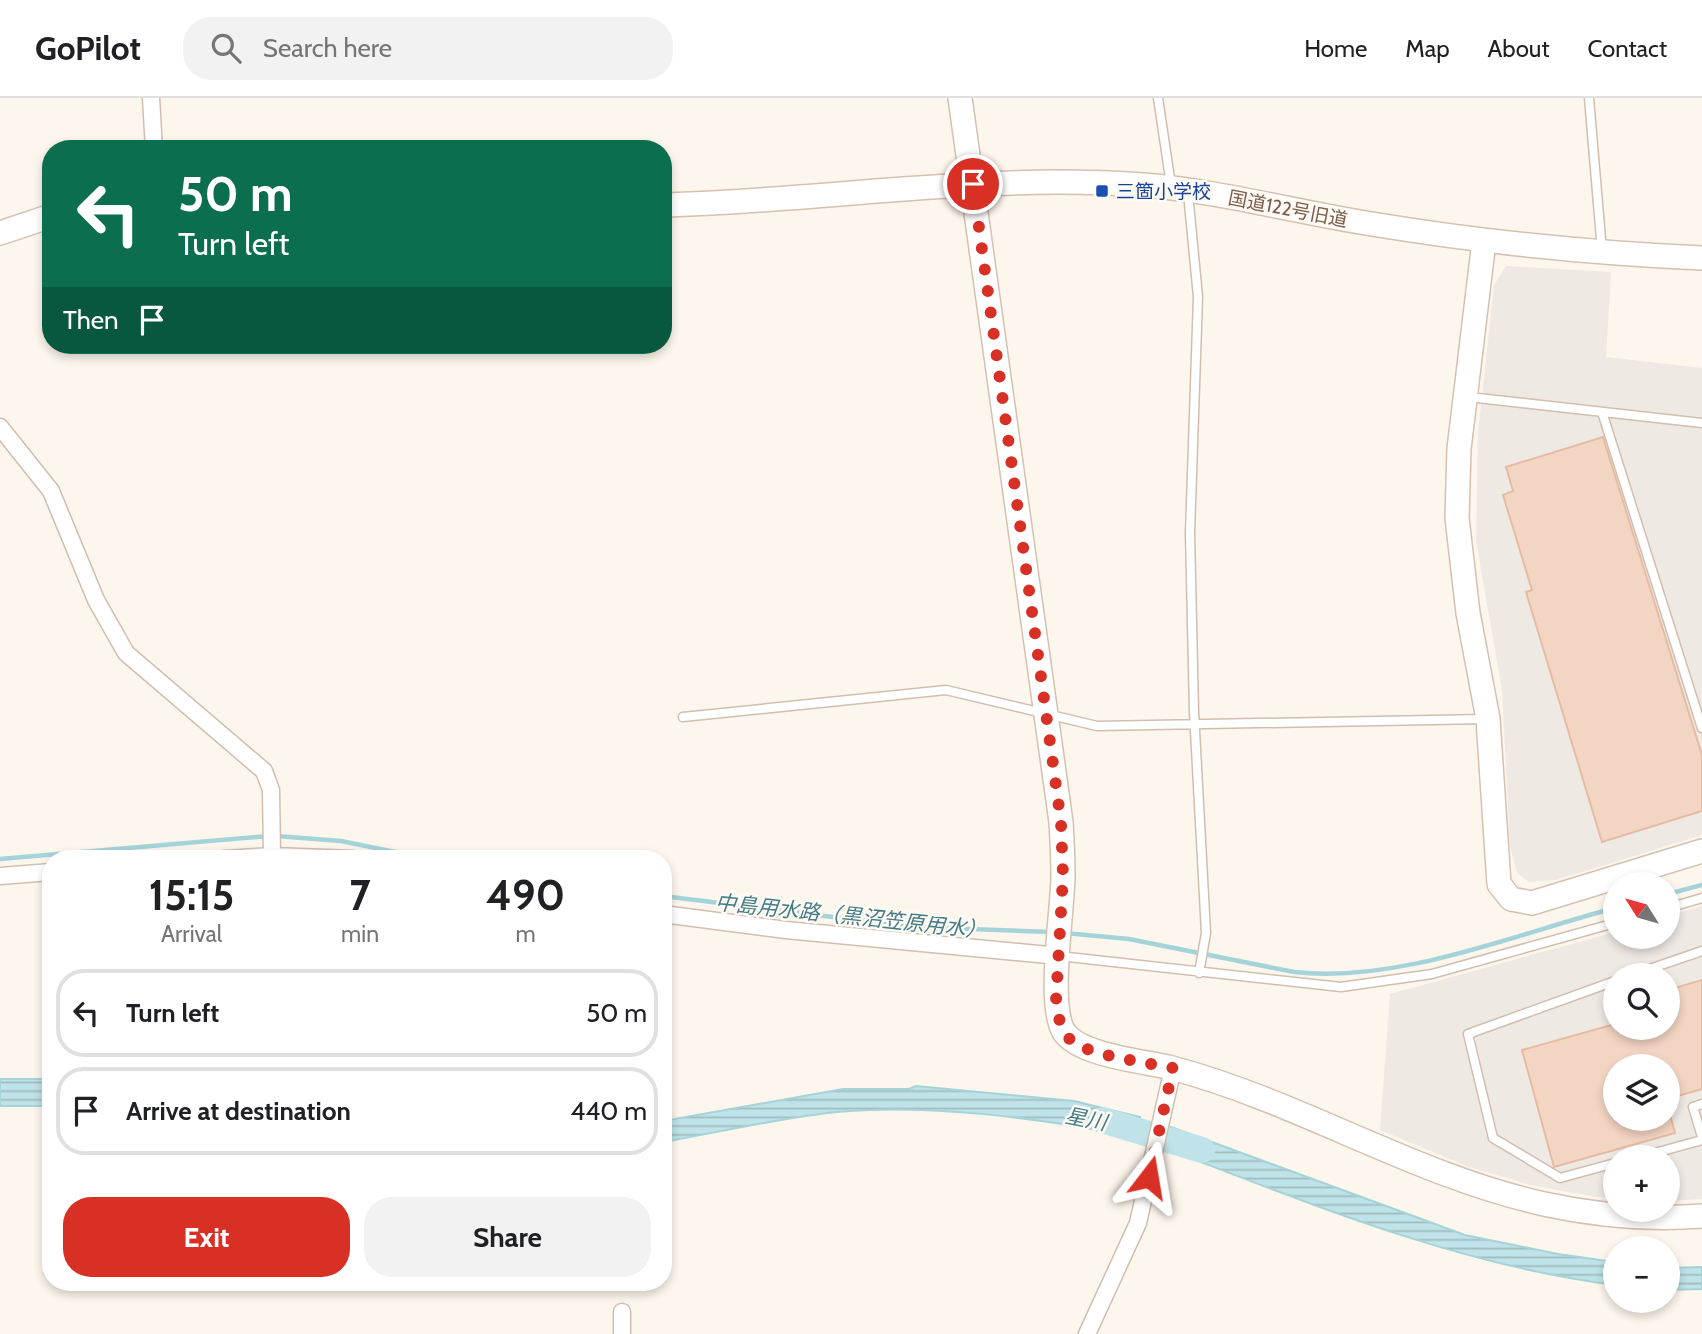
<!DOCTYPE html>
<html lang="en">
<head>
<meta charset="utf-8">
<style>
	body { margin:0; font-family:Cabin,"Noto Sans JP",sans-serif; background:#f2f2f2; color:#202124; height:100vh; display:flex; flex-direction:column; font-size:26px; white-space:nowrap }
	* { box-sizing:border-box; margin:0 }
	p { font-size:23px; color:#757577 }
	.icon { flex:none; width:38px; height:38px; fill:none; stroke:currentColor; stroke-width:2; stroke-linecap:round; stroke-linejoin:round }
	.map { position:relative; flex:1; overflow:hidden }
	.side { position:absolute; left:42px; top:752px; width:630px; height:441px; display:flex; flex-direction:column; background:#fff; border-radius:28px; box-shadow:0 4px 10px #0003 }
	.side>* { flex:none }
	.banner { position:absolute; left:42px; top:42px; width:630px; height:214px; border-radius:28px; box-shadow:0 4px 10px #0003; background:#0b6e4f; color:#fff; overflow:hidden }
	.needle { width:46px; rotate:307deg }
	.controls { position:absolute; left:1603px; top:774px; display:grid; gap:14px }
	.controls a { display:grid; place-items:center; width:77px; height:77px; border-radius:50%; background:#fff; box-shadow:0 4px 10px #0003; font-size:35px }
	.pin { position:absolute; display:grid; place-items:center; width:60px; height:60px; color:#fff; margin:-30px; border:4px solid #fff; border-radius:50%; box-shadow:0 2px 7px #0007 }
	.me { position:absolute; width:77px; margin:-38px; rotate:14deg; stroke-linejoin:round; filter:drop-shadow(0 0 5px #0008) }
	.turn { display:flex; align-items:center; gap:24px; height:147px; padding:0 21px; font-size:32px }
	.turn .icon { width:91px; height:91px; stroke-width:2.5 }
	.turn b { display:block; font-size:49px; line-height:60px }
	.then { display:flex; align-items:center; height:66px; padding:0 21px; background:#0003; gap:14px; font-size:26px }
	.eta { display:flex; justify-content:space-evenly; align-items:center; height:119px; text-align:center }
	.eta b { font-size:42px; font-weight:700; line-height:49px }
	.button { display:flex; gap:14px; margin-top:auto; padding:14px 21px }
	.button a { flex:1; height:80px; border-radius:28px; background:#d93025; color:#fff; font-size:28px; font-weight:700; line-height:80px; text-align:center }
	.button a+a { background:#f2f2f2; color:#202124 }
	ul { padding:0; list-style:none }
	li { display:flex; align-items:center; gap:21px; height:88px; margin:0 14px 10px; padding:0 7px; border:4px solid #e0e0e0; border-radius:28px }
	li div { flex:1 }
	li b { display:block; font-size:26px }
	li em { font-style:normal }
	header { display:flex; align-items:center; gap:42px; box-sizing:border-box; height:98px; padding:0 35px; background:#fff; border-bottom:2px solid #e0e0e0 }
	header strong { font-size:33px }
	nav { display:flex; gap:38px; margin-inline-start:auto; font-size:24px }
	.search { width:490px; height:63px; background:#f2f2f2; display:flex; align-items:center; gap:18px; box-sizing:border-box; padding:0 24px; border-radius:28px; color:#757577; font-size:26px }
	.map>svg:first-child { display:block }
	.industrial { fill:#efe9e4; fill-rule:evenodd }
	.water { fill:url(#water-rules); stroke:#a5d3da; stroke-width:2 }
	.lines { fill:none; stroke-linecap:round; stroke-linejoin:round }
	.stream { stroke:#a5d3da; stroke-width:4.5 }
	.river { stroke:#bfe3e8; stroke-width:26 }
	.building { fill:#f3d5c3; stroke:#e6bba3; stroke-width:2 }
	.lane-casing { stroke:#d1beb0; stroke-width:11 }
	.street-casing { stroke:#d1beb0; stroke-width:19 }
	.secondary-casing { stroke:#d6c0b0; stroke-width:26 }
	.lane { stroke:#fff; stroke-width:8 }
	.street { stroke:#fff; stroke-width:16 }
	.secondary { stroke:#fff; stroke-width:23 }
	.route { stroke:#d93025; stroke-width:12; stroke-dasharray:0 21.6 }
	.transit-dot { fill:#1a4fb4; stroke:#fffaf3; stroke-width:2.5 }
	.labels { text-anchor:middle; dominant-baseline:central; stroke-width:5; stroke-linejoin:round; paint-order:stroke }
	.transit-label { font-size:19px; fill:#164399; stroke:#fffaf3; text-anchor:start }
	.street-label { font-size:19px; fill:#7a5c4d; stroke:#fffaf3 }
	.water-label { font-size:21px; font-style:italic; fill:#437c86; stroke:#fffaf3 }
</style>
</head>
<body>
<header>
<strong>GoPilot</strong>
<div class="search"><svg class="icon" aria-label="search" viewBox="0 0 24 24"><circle cx="10" cy="10" r="6"/><path d="M15 15l6 6"/></svg>Search here</div>
<nav><a>Home</a><a>Map</a><a>About</a><a>Contact</a></nav>
</header>
<div class="map">
<svg width="1702" height="1236" viewBox="0 0 1702 1236">
	<defs>
		<pattern id="water-rules" width="6" height="5" patternUnits="userSpaceOnUse" patternTransform="scale(1.75)"><rect width="6" height="5" fill="#bfe3e8"/><path d="M0 2.5h6" fill="none" stroke="#a0bbbe"/></pattern>
	</defs>
	<rect width="100%" height="100%" fill="#fdf6ec"/>
	<!-- industrial -->
	<path class="industrial" d="M1506,168L1611,174L1606,259L1702,270V737L1556,782L1529,784L1517,775L1510,749L1502,592L1476,443L1478,335L1494,187Z
		M1702,808V1101L1668,1103V1059H1615V1100L1596,1099L1530,1087L1469,1069L1380,1032L1390,896L1615,834V838H1668V818ZM1615,877H1668V929H1615ZM1615,968H1668V1020H1615Z"/>
	<!-- water -->
	<path class="water" d="M0,981H51V1008H0Z
		M916,988L1074,1003L1140,1019L1135,1039C1046,1021 927,1005 837,1014C779,1020 721,1034 663,1044V1023L843,991H909Z
		M1171,1029L1465,1137L1558,1156L1615,1164V1187C1458,1167 1314,1107 1167,1051Z
		M1702,1169V1191L1668,1192V1170Z"/>
	<g class="lines">
		<!-- stream -->
		<path class="stream" d="M276,738L341,743L430,761
			M0,761L268,738
			M1668,796L1702,787
			M663,798L914,829L1052,834
			M1065,835L1129,841L1294,874C1397,886 1515,836 1615,810"/>
		<!-- river -->
		<path class="river" d="M1102,1022L1202,1052"/>
	</g>
	<!-- building -->
	<path class="building" d="M1603,339L1702,657V713L1602,744L1526,494L1532,492L1503,397L1513,393L1506,369Z
		M1702,882V991L1668,1001V968H1615V1020H1671L1675,1035L1554,1069L1522,952L1615,926V929H1668V892Z"/>
	<g class="lines">
		<defs>
			<path id="lane" d="M1158,0L1171,87
				M1589,0L1602,153
				M1188,95L1198,199L1190,435L1194,614L1206,835L1199,875
				M1469,299L1702,325
				M1602,314L1702,630
				M683,619L946,592L1097,628L1486,621
				M1668,810L1702,800
				M1059,858L1341,889L1432,876L1615,825
				M1632,877L1702,853
				M1615,883L1468,936L1493,1040L1560,1080L1615,1065
				M1702,1006L1693,1009L1702,1039
				M1640,1059L1702,1042"/>
			<path id="street" d="M151,0L154,51
				M0,329L51,393L96,502L126,555L264,673L271,692L272,758
				M224,761L272,758L353,761
				M0,778L51,774
				M663,816L786,832L1059,858
				M622,1214V1236
				M1087,1236L1138,1125L1173,970"/>
			<path id="secondary" d="M960,0L1061,724C1062,741 1063,759 1063,777C1063,812 1047,907 1064,934C1081,958 1144,963 1172,970C1300,1004 1414,1077 1544,1106C1595,1117 1650,1122 1702,1118
				M663,107C823,103 983,75 1143,87C1220,93 1295,114 1372,126C1481,144 1591,155 1702,160
				M0,135L51,118
				M1484,143L1459,351L1457,420L1468,515L1488,621L1499,786L1511,801L1532,805L1702,753"/>
		</defs>
		<!-- lane casing -->
		<use href="#lane" class="lane-casing"/>
		<!-- street casing -->
		<use href="#street" class="street-casing"/>
		<!-- secondary casing -->
		<use href="#secondary" class="secondary-casing"/>
		<!-- lane -->
		<use href="#lane" class="lane"/>
		<!-- street -->
		<use href="#street" class="street"/>
		<!-- secondary -->
		<use href="#secondary" class="secondary"/>
	</g>
	<g class="lines">
		<!-- route -->
		<path class="route" d="M973,86L1061,724L1063,778L1056,903C1058,919 1061,937 1076,946C1096,958 1149,965 1173,970L1149,1079"/>
	</g>
	<!-- markers -->
	<rect class="transit-dot" x="1095" y="86" width="14" height="14" rx="3.5"/>
	<g class="labels">
		<!-- transit labels -->
		<g class="transit-label">
			<text x="1116" y="93">三箇小学校</text>
		</g>
		<!-- street labels -->
		<g class="street-label">
			<text transform="translate(1288 111) rotate(11)">国道122号旧道</text>
		</g>
		<!-- water labels -->
		<g class="water-label">
			<text transform="translate(851 818) rotate(6)">中島用水路（黒沼笠原用水）</text>
			<text transform="translate(1086 1021) rotate(11)">星川</text>
		</g>
	</g>
</svg>
<div class="controls">
<a><svg class="needle" viewBox="-14 -14 28 28"><path d="M0-13l5 13h-10z" fill="#e53935"/><path d="M0 13l5-13h-10z" fill="#757577"/></svg></a>
<a><svg class="icon" aria-label="search" viewBox="0 0 24 24"><circle cx="10" cy="10" r="6"/><path d="M15 15l6 6"/></svg></a>
<a><svg class="icon" aria-label="layers" viewBox="0 0 24 24"><path d="M12 4l9 5-9 5-9-5zM3 14l9 5 9-5"/></svg></a>
<a>+</a>
<a>−</a>
</div>
<div class="pin" style="left:973px;top:86px;background:#d93025"><svg class="icon" aria-label="arrive" viewBox="0 0 24 24"><path d="M6 21V4h12l-3 4 3 4H6"/></svg></div>
<svg class="me" style="left:1149px;top:1079px" viewBox="-20 -20 40 40"><path d="M0-17L14 15 0 8-14 15z" fill="#d93025" stroke="#fff" stroke-width="4"/></svg>
<div class="banner">
<div class="turn"><svg class="icon" aria-label="left" viewBox="0 0 24 24"><path d="M17 20v-9H6M10 6l-5 5 5 5"/></svg><div><b>50 m</b>Turn left</div></div>
<div class="then">Then<svg class="icon" aria-label="arrive" viewBox="0 0 24 24"><path d="M6 21V4h12l-3 4 3 4H6"/></svg></div>
</div>
<section class="side">
<div class="eta">
<div><b>15:15</b><p>Arrival</p></div>
<div><b>7</b><p>min</p></div>
<div><b>490</b><p>m</p></div>
</div>
<ul>
<li><svg class="icon" aria-label="left" viewBox="0 0 24 24"><path d="M17 20v-9H6M10 6l-5 5 5 5"/></svg><div><b>Turn left</b></div><em>50 m</em></li>
<li><svg class="icon" aria-label="arrive" viewBox="0 0 24 24"><path d="M6 21V4h12l-3 4 3 4H6"/></svg><div><b>Arrive at destination</b></div><em>440 m</em></li>
</ul>
<div class="button"><a>Exit</a><a>Share</a></div>
</section>
</div>
</body>
</html>
